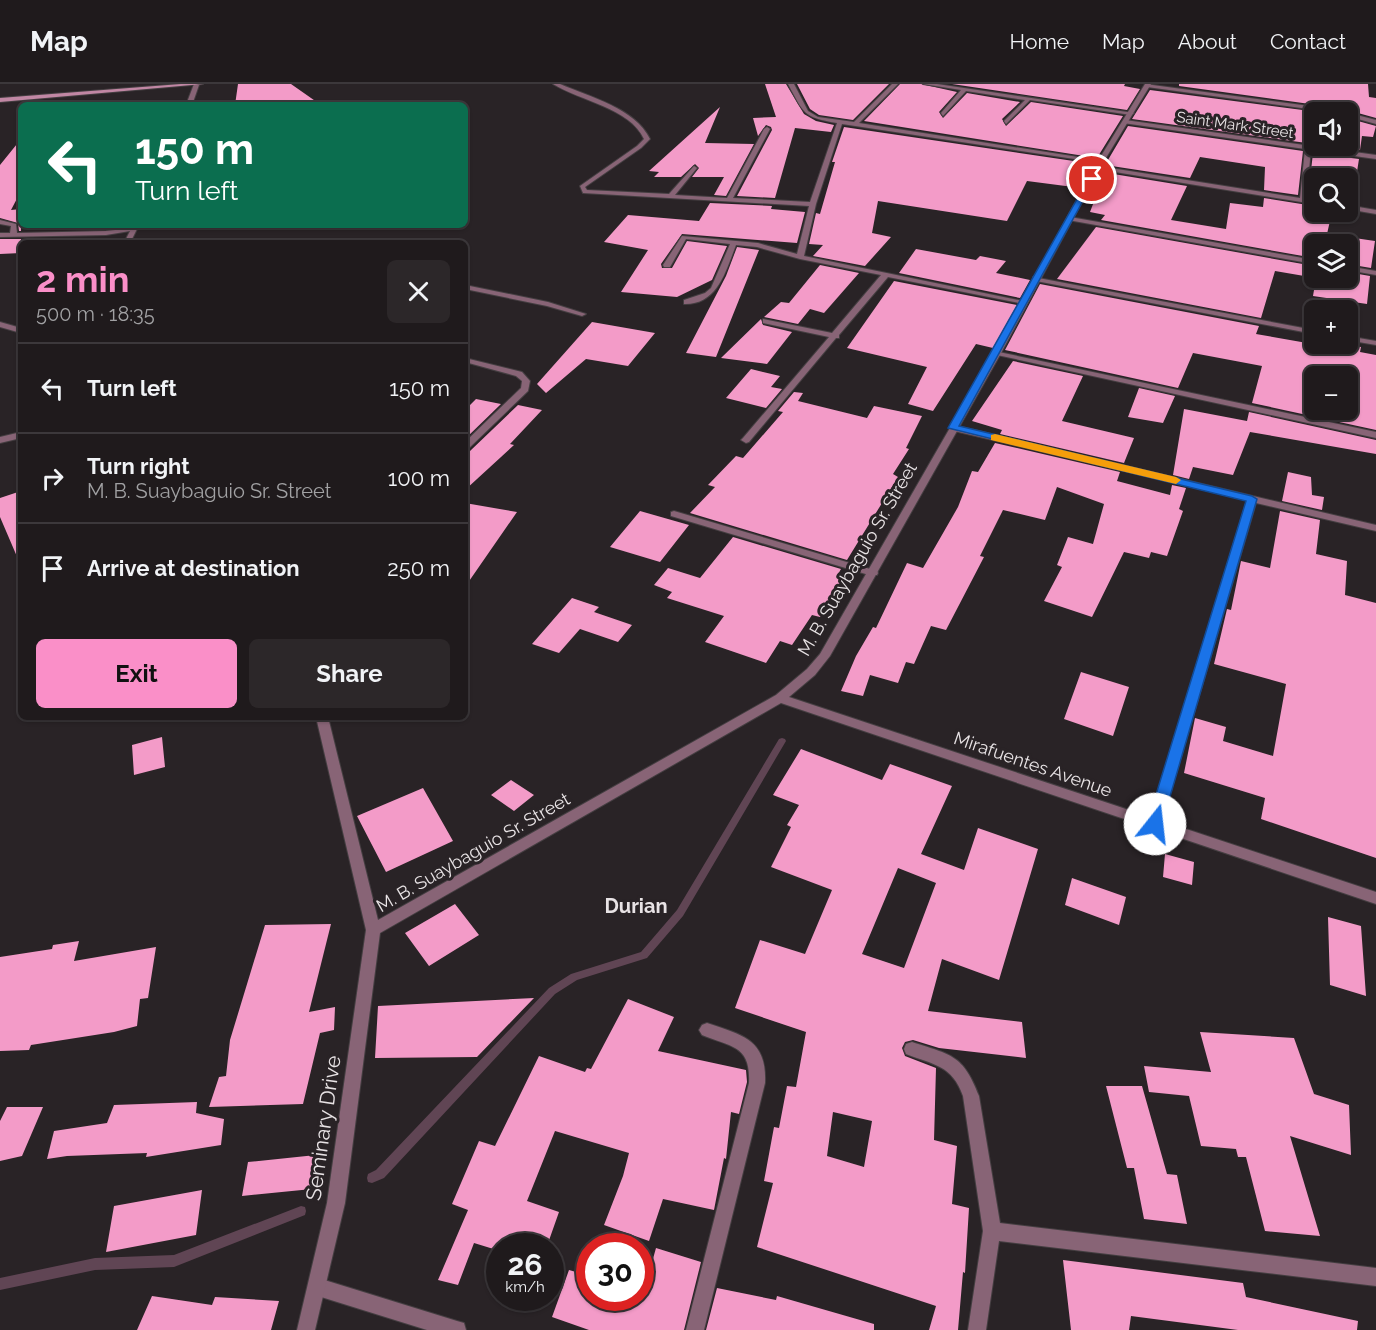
<!DOCTYPE html>
<html lang="en">
<head>
<meta charset="utf-8">
<style>
	body { margin:0; font-family:Raleway,sans-serif; background:#2c2729; color:#f1f3f6; height:100vh; display:flex; flex-direction:column; font-size:22px; white-space:nowrap }
	* { box-sizing:border-box; margin:0 }
	p { font-size:20px; color:#a1a1a3 }
	.icon { flex:none; width:33px; height:33px; fill:none; stroke:currentColor; stroke-width:2; stroke-linecap:round; stroke-linejoin:round }
	.map { position:relative; flex:1; overflow:hidden }
	.side { position:absolute; left:18px; top:156px; width:450px; height:480px; display:flex; flex-direction:column; background:#1f1a1c; border-radius:9px; box-shadow:0 2px 4px #0004,0 0 0 2px #3c383b }
	.side>* { flex:none }
	.top-card { position:absolute; left:18px; top:18px; width:450px; height:126px; border-radius:9px; box-shadow:0 2px 4px #0004,0 0 0 2px #3c383b; background:#0b6e4f; color:#fff; overflow:hidden }
	.buttons { position:absolute; left:1304px; top:18px; display:grid; gap:12px }
	.buttons a { display:grid; place-items:center; width:54px; height:54px; border-radius:9px; background:#1f1a1c; box-shadow:0 2px 4px #0004,0 0 0 2px #3c383b; font-size:30px }
	.speed { position:absolute; left:486px; top:1149px; display:flex; gap:12px; font-size:30px; font-weight:700; text-align:center }
	.speed>* { display:grid; place-content:center; width:78px; height:78px; border-radius:50%; background:#1f1a1c; box-shadow:0 2px 4px #0004,0 0 0 2px #3c383b; line-height:1 }
	.speed small { font-size:15px; font-weight:400 }
	.speed .limit { border:9px solid #d22; background:#fff; color:#111 }
	.pin { position:absolute; display:grid; place-items:center; width:51px; height:51px; color:#fff; margin:-26px; border:3px solid #fff; border-radius:50%; box-shadow:0 2px 6px #0007 }
	.me { position:absolute; width:66px; margin:-33px; rotate:16deg; stroke-linejoin:round; filter:drop-shadow(0 0 4px #0008) }
	.turn { display:flex; align-items:center; gap:21px; height:126px; padding:0 18px; font-size:27px }
	.turn .icon { width:78px; height:78px; stroke-width:2.5 }
	.turn b { display:block; font-size:42px; line-height:51px }
	.round { display:grid; place-items:center; flex:none; width:63px; height:63px; border-radius:9px; background:#2c2729 }
	.head { display:flex; align-items:center; justify-content:space-between; height:102px; padding:0 18px }
	h1 { font-size:36px; font-weight:700; line-height:45px; color:#fa8fc8 }
	.cta { display:flex; gap:12px; margin-top:auto; padding:12px 18px }
	.cta a { flex:1; height:69px; border-radius:9px; background:#fa8fc8; color:#111; font-size:24px; font-weight:700; line-height:69px; text-align:center }
	.cta a+a { background:#2c2729; color:#f1f3f6 }
	ul { padding:0; list-style:none }
	li { display:flex; align-items:center; gap:18px; height:90px; padding:0 18px; border-top:2px solid #3c383b }
	li div { flex:1 }
	li b { display:block; font-size:22px }
	li em { font-style:normal }
	header { display:flex; align-items:center; gap:36px; box-sizing:border-box; height:84px; padding:0 30px; background:#1f1a1c; border-bottom:2px solid #3c383b }
	header strong { font-size:28px }
	nav { display:flex; gap:33px; margin-inline-start:auto; font-size:21px }
	.map>svg:first-child { display:block }
	.lines { fill:none; stroke-linecap:round; stroke-linejoin:round }
	.stream { fill:#604554; fill-rule:evenodd }
	.building { fill:#f39bc8; fill-rule:evenodd }
	.minor-casing { stroke:#443e41; stroke-width:2 }
	.tertiary-casing { stroke:#443e41; stroke-width:2 }
	.secondary-casing { stroke:#443e41; stroke-width:2 }
	.minor { fill:#886476; fill-rule:evenodd }
	.tertiary { fill:#886476; fill-rule:evenodd }
	.secondary { fill:#c187a4; fill-rule:evenodd }
	.route { fill:#1a73e8; stroke:#114b97; stroke-width:1.5 }
	.slow { fill:#f59e0b }
	.labels { text-anchor:middle; dominant-baseline:central; stroke-width:6; stroke-linejoin:round; paint-order:stroke }
	.far-street-label { font-size:15px; fill:#e8e3e5; stroke:#292326 }
	.street-label { font-size:18px; fill:#e8e3e5; stroke:#292326 }
	.neighbourhood-label { font-size:20px; font-weight:bold; fill:#e8e3e5; stroke:#292326 }
	.near-street-label { font-size:21px; fill:#e8e3e5; stroke:#292326 }
</style>
</head>
<body>
<header>
<strong>Map</strong>
<nav><a>Home</a><a>Map</a><a>About</a><a>Contact</a></nav>
</header>
<div class="map">
<svg width="1376" height="1246" viewBox="0 0 1376 1246">
	<rect width="100%" height="100%" fill="#292326"/>
	<g class="lines">
		<!-- stream -->
		<path class="stream" d="M782,654L785,655L786,657L683,832L647,874L577,896L555,910L384,1094L372,1099L368,1098L367,1094L368,1090L376,1086L549,904L571,890L641,868L677,826L779,655Z
			M301,1122L305,1123L306,1127L305,1131L174,1183L95,1186L0,1206V1194L95,1174L174,1171Z"/>
	</g>
	<!-- building -->
	<path class="building" d="M238,0H291L321,21H235Z
		M765,0H786L804,30L816,37L834,41L831,48L795,44L775,114L737,112L772,46L771,43L766,41L758,52L753,34L776,33Z
		M797,0H889L853,36L819,31L810,25Z
		M900,0H921L957,8L939,28L943,34L967,9L1020,18L1002,35L1006,42L1031,18L1123,32L1097,74L864,37Z
		M952,0H1125L1124,2L1140,5L1127,26Z
		M1179,0H1368L1369,13L1376,14V34L1347,26L1344,27L1339,24L1179,2Z
		M1150,6L1318,28H1314V60L1132,35Z
		M720,23L705,59L754,60L726,112L714,111L724,93H692L699,84L695,80L681,93H654L659,88L649,87Z
		M1347,34L1376,42L1373,53L1362,52L1360,66L1324,62H1347Z
		M1128,42L1303,67L1298,111L1264,106L1265,83L1200,73L1190,94L1105,81Z
		M844,43L1094,80L1081,104L1027,97L1007,137L878,117L872,149L891,153L865,182L813,172L823,161L809,160L816,129L820,130L835,78H832Z
		M21,55V107L11,126L21,125V147H19L18,139L0,134V81Z
		M1313,69L1359,75L1353,113L1347,112V94H1314V114L1308,113Z
		M1101,88L1187,102L1171,136L1226,145L1230,119L1263,123L1264,114L1314,122V128H1332L1327,150L1375,157L1371,184L1347,180V160H1314V174L1101,136L1105,131L1090,128L1098,107L1091,106Z
		M710,119L772,122L771,125L805,128L797,159L682,150L661,180L662,184H672L687,157L727,162L712,196L677,213L621,208L648,166L604,158L628,131L699,137Z
		M1096,143L1314,182V194H1347V188L1370,192L1367,220L1313,212L1316,194L1275,187L1261,234L1057,195Z
		M0,155H21V169L0,170Z
		M737,163L759,166L716,273L686,269L726,192Z
		M916,165L976,176L980,172L1006,177L996,189L1030,196L1020,214L899,189Z
		M820,181L859,189L824,229L810,225L798,240L764,233L781,218L789,219Z
		M894,197L1017,221L993,264L976,260L933,327L908,320L927,283L847,264Z
		M1040,200L1259,242L1256,250L1307,259L1343,260L1361,263L1360,268L1376,271V346L1252,319L1262,282L1193,269L1178,304L1005,266ZM1314,292H1347V326H1314Z
		M761,235L763,241L792,248L767,280L721,274Z
		M592,238L655,249L628,282L586,275L546,309L537,300Z
		M1013,277L1083,292L1062,337L1134,354L1124,379L1000,350L1002,346L972,337Z
		M751,285L780,292L771,303L782,305L766,324L726,314Z
		M1139,304L1175,312L1163,339L1128,333Z
		M794,308L803,309L798,317L867,334L874,322L922,332L906,364L909,365L893,390L898,393L847,476L690,429L715,403L708,401L736,372L743,374L783,328L778,327Z
		M476,315L501,320L465,355V326Z
		M518,321L542,326L510,360L514,361L465,406V368L470,367Z
		M1184,325L1247,337L1249,328L1376,356V370L1250,348L1233,391L1193,383L1189,395L1173,391Z
		M995,359L1120,388L1117,397L1170,411L1172,401L1186,404L1179,425L1183,427L1167,472L1151,468L1149,474L1124,468L1092,533L1044,517L1062,483L1057,481L1068,453L1093,460L1104,420L1057,403L1045,436L1003,426L980,472L984,473L946,546L931,542L914,580L906,578L898,599L870,591L863,612L841,607L856,572L873,543L876,544L907,479L923,484L958,423L972,387L978,388Z
		M1288,388L1311,393L1312,411L1324,413L1322,426L1282,417Z
		M21,407V482L0,433V414Z
		M465,419L517,428L465,503Z
		M640,427L689,441L660,478L610,463Z
		M1280,427L1320,436L1316,470L1347,477L1345,511L1376,519V774L1261,735L1265,714L1184,689L1195,634L1226,643L1223,657L1273,672L1286,600L1214,580L1227,525L1231,526L1241,477L1270,484Z
		M733,453L841,485L837,492L844,494L820,533L812,531L792,561L780,557L766,579L705,558L724,532L667,514L672,508L654,501L668,484L700,494Z
		M572,514L599,523L594,528L632,541L618,558L580,545L559,569L532,560Z
		M1081,588L1129,603L1113,652L1064,635Z
		M162,653L165,683L134,691L132,661Z
		M801,665L882,696L890,680L952,702L921,770L964,786L978,744L1038,765L999,896L942,875L928,927L1022,938L1026,974L939,964L913,956L905,958L902,964L905,972L936,984L934,1056L957,1062L952,1120L969,1124L965,1189L963,1188L958,1246H929L936,1222L757,1163L773,1099L764,1097L774,1043L779,1044L787,1002L796,1003L806,948L735,924L760,856L805,870L832,806L771,783L791,743L787,741L799,721L773,711ZM898,784L936,799L904,884L862,870ZM833,1028L872,1037L864,1083L827,1072Z
		M511,696L534,711L514,727L491,711Z
		M423,704L453,757L386,788L357,732Z
		M1165,770L1194,778L1192,801L1163,793Z
		M1072,794L1126,813L1119,841L1065,821Z
		M455,820L479,851L429,882L405,849Z
		M1328,833L1361,842L1366,912L1330,901Z
		M331,840L309,928L335,923L334,946L320,949L303,1020L209,1023L219,993L226,992L230,956L265,841Z
		M79,857L74,877L156,863L148,914L140,915L137,942L114,948L31,961L29,966L0,967V873L52,865L53,861Z
		M534,914L477,973L375,974L378,922Z
		M628,915L674,933L658,967L746,986L747,998L739,1030L731,1028L726,1075L724,1074L714,1126L663,1115L649,1157L604,1141L623,1092L629,1069L555,1047L527,1117L559,1128L547,1162H500V1167L474,1159L458,1201L438,1196L468,1126L452,1120L479,1057L495,1062L539,972L585,988L587,984L591,985Z
		M1200,948L1294,954L1314,1010L1349,1021L1351,1071L1290,1052L1320,1152L1265,1147L1246,1073H1238L1236,1065L1201,1062L1189,1012L1149,1008L1144,982L1211,988Z
		M1106,1002H1142L1167,1090L1177,1091L1187,1140L1144,1135L1134,1084H1127Z
		M197,1018L196,1029L224,1035L221,1061L146,1073L147,1069L67,1072L47,1075L54,1047L107,1039L114,1021Z
		M7,1023H43L22,1072L0,1077V1037Z
		M316,1071L312,1105L242,1112L248,1078Z
		M202,1106L196,1151L106,1168L114,1122Z
		M656,1164L701,1178L684,1246H589L552,1233L569,1186L590,1192V1214H642Z
		M1063,1176L1243,1199L1246,1213L1358,1237L1357,1246H1238L1131,1232L1129,1246H1071Z
		M717,1204L776,1216L777,1212L874,1240V1246H706Z
		M152,1212L212,1221L215,1213L279,1217L271,1246H137Z"/>
	<g class="lines">
		<defs>
			<path id="minor" d="M553,0H560C590,13 635,24 650,55L641,64L585,103L587,106L669,110L694,82L697,84L675,111L727,114L764,45L767,43L770,45L733,114L810,118L837,39C802,33 804,29 788,0H794L808,27L818,33L854,38L892,0H898L859,39L1104,77L1101,79L842,40L816,120L804,172L1028,218L1024,220L888,193L839,251V254H836L749,358L746,359L741,356L743,354L829,253L763,239V235L832,249L881,191L800,175L757,163L736,161C726,186 718,221 684,220V216L705,209L711,204L730,160L686,155L670,183H664L663,181L682,152L758,159L797,170L809,122L583,109L580,102L637,62L644,55C630,24 580,17 553,0Z
				M923,0H937L1134,29L1131,31L1030,16L1006,40L1004,37L1025,16L966,7L943,32L941,29L961,6Z
				M1145,0L1339,26L1342,28H1331L1147,3Z
				M1346,28L1349,29L1376,36V40L1347,32Z
				M1125,36L1376,71V75L1311,66L1306,115L1314,116V120L1096,85L1098,82L1300,114L1305,65L1123,39Z
				M1347,121L1376,126V130L1347,125Z
				M1070,133L1314,176V180L1068,136L1067,135Z
				M0,136L16,140L17,149L106,147L133,144L136,146L106,151L0,153V149H10L11,142L0,140Z
				M1347,182L1376,187V191L1347,186Z
				M1033,193L1314,246V250L1036,197H1033Z
				M465,201L548,218L586,230L582,232L547,222L465,205Z
				M0,238L21,244V249L0,243Z
				M1347,252L1376,257V261L1347,256Z
				M994,267L1376,348V354L997,271H994Z
				M465,274L522,288L530,297L528,307L468,365L465,366V358L521,304L522,297L516,292L465,278Z
				M953,341L1376,441V447L1256,419L1160,744L1155,745L1150,744L1148,740L1247,416L950,346L949,344Z
				M21,348V354L0,359V353Z
				M674,427L877,487L878,489L877,491H869L671,432V428Z
				M707,939C742,951 767,955 765,999L704,1246H686L749,999C751,961 731,963 702,951L699,946L702,941Z
				M912,958C951,971 963,970 979,1012L1000,1139L1376,1184V1202L999,1157L986,1246H968L983,1147L963,1012C952,981 934,981 906,970L904,965L906,960Z
				M318,1194L457,1237L464,1239L466,1246H427L318,1212L312,1209L309,1203L312,1197Z"/>
			<path id="tertiary" d="M194,0L199,1L192,21H186Z
				M1145,0H1151L1104,77L1001,269L830,572L815,591L789,613L1376,808V820L781,619L380,849L345,1119L315,1246H297L327,1119L366,846L316,633H328L378,836L776,611L807,585L820,570L993,269L1098,77Z
				M133,141H139L130,159H124Z"/>
			<path id="secondary" d="M181,0H203L0,18V14Z"/>
		</defs>
		<!-- minor casing -->
		<use href="#minor" class="minor-casing"/>
		<!-- tertiary casing -->
		<use href="#tertiary" class="tertiary-casing"/>
		<!-- secondary casing -->
		<use href="#secondary" class="secondary-casing"/>
		<!-- minor -->
		<use href="#minor" class="minor"/>
		<!-- tertiary -->
		<use href="#tertiary" class="tertiary"/>
		<!-- secondary -->
		<use href="#secondary" class="secondary"/>
	</g>
	<!-- route -->
	<path class="route" d="M1089,94L1095,95L959,342L1252,412L1257,415L1162,740L1160,745H1149L1147,740L1246,417L948,344Z"/>
	<!-- slow -->
	<path class="slow" d="M995,350L1176,393L1181,396L1176,400L991,356V351Z"/>
	<g class="labels">
		<!-- far-street labels -->
		<g class="far-street-label">
			<text transform="translate(1235 41) rotate(8)">Saint Mark Street</text>
		</g>
		<!-- street labels -->
		<g class="street-label">
			<text transform="translate(857 475) rotate(-60)">M. B. Suaybaguio Sr. Street</text>
			<text transform="translate(1033 680) rotate(19)">Mirafuentes Avenue</text>
			<text transform="translate(473 768) rotate(-30)">M. B. Suaybaguio Sr. Street</text>
		</g>
		<!-- neighbourhood labels -->
		<g class="neighbourhood-label">
			<text x="636" y="822">Durian</text>
		</g>
		<!-- near-street labels -->
		<g class="near-street-label">
			<text transform="translate(323 1044) rotate(-82)">Seminary Drive</text>
		</g>
	</g>
</svg>
<div class="buttons">
<a><svg class="icon" aria-label="sound" viewBox="0 0 24 24"><path d="M4 9h4l5-4v14l-5-4H4zM17 9q2 3 0 6"/></svg></a>
<a><svg class="icon" aria-label="search" viewBox="0 0 24 24"><circle cx="10" cy="10" r="6"/><path d="M15 15l6 6"/></svg></a>
<a><svg class="icon" aria-label="layers" viewBox="0 0 24 24"><path d="M12 4l9 5-9 5-9-5zM3 14l9 5 9-5"/></svg></a>
<a>+</a>
<a>−</a>
</div>
<div class="speed"><div>26<small>km/h</small></div><div class="limit">30</div></div>
<div class="pin" style="left:1092px;top:95px;background:#d93025"><svg class="icon" aria-label="arrive" viewBox="0 0 24 24"><path d="M6 21V4h12l-3 4 3 4H6"/></svg></div>
<svg class="me" style="left:1155px;top:740px" viewBox="-20 -20 40 40"><circle r="19" fill="#fff"/><path d="M0-13L10 11 0 6-10 11z" fill="#1a73e8"/></svg>
<div class="top-card">
<div class="turn"><svg class="icon" aria-label="left" viewBox="0 0 24 24"><path d="M17 20v-9H6M10 6l-5 5 5 5"/></svg><div><b>150 m</b>Turn left</div></div>
</div>
<section class="side">
<div class="head"><div><h1>2 min</h1><p>500 m · 18:35</p></div><a class="round"><svg class="icon" aria-label="close" viewBox="0 0 24 24"><path d="M6 6l12 12M18 6L6 18"/></svg></a></div>
<ul>
<li><svg class="icon" aria-label="left" viewBox="0 0 24 24"><path d="M17 20v-9H6M10 6l-5 5 5 5"/></svg><div><b>Turn left</b></div><em>150 m</em></li>
<li><svg class="icon" aria-label="right" viewBox="0 0 24 24"><path d="M7 20v-9h11M14 6l5 5-5 5"/></svg><div><b>Turn right</b><p>M. B. Suaybaguio Sr. Street</p></div><em>100 m</em></li>
<li><svg class="icon" aria-label="arrive" viewBox="0 0 24 24"><path d="M6 21V4h12l-3 4 3 4H6"/></svg><div><b>Arrive at destination</b></div><em>250 m</em></li>
</ul>
<div class="cta"><a>Exit</a><a>Share</a></div>
</section>
</div>
</body>
</html>
